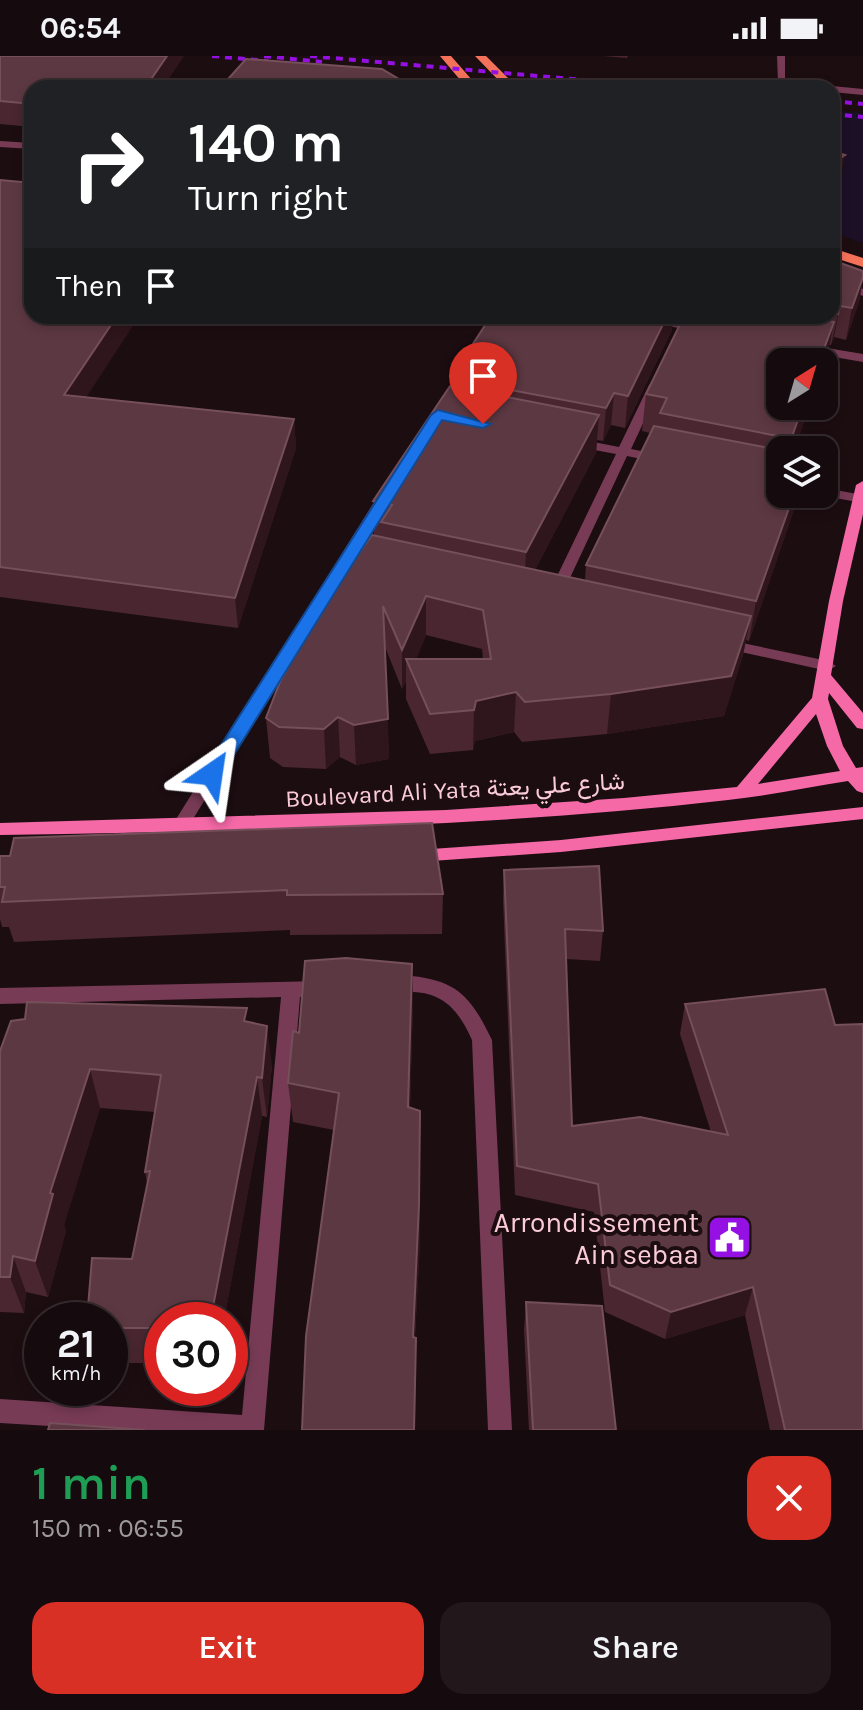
<!DOCTYPE html>
<html lang="en">
<head>
<meta charset="utf-8">
<style>
	body { margin:0; font-family:Karla,Vazirmatn,sans-serif; background:#22181b; color:#f1f3f6; height:100vh; display:flex; flex-direction:column; font-size:30px; white-space:nowrap }
	* { box-sizing:border-box; margin:0 }
	p { font-size:26px; color:#9d9a9d }
	.icon { flex:none; width:44px; height:44px; fill:none; stroke:currentColor; stroke-width:2; stroke-linecap:round; stroke-linejoin:round }
	.map { position:relative; height:1374px; overflow:hidden }
	.sheet { display:flex; flex-direction:column; background:#150a0d; flex:1 }
	.sheet>* { flex:none }
	.top-card { position:absolute; left:24px; top:24px; width:816px; height:244px; border-radius:24px; box-shadow:0 4px 12px #0003,0 0 0 2px #342b2e; background:#202124; color:#fff; overflow:hidden }
	.needle { width:52px; rotate:37deg }
	.controls { position:absolute; left:766px; top:292px; display:grid; gap:16px }
	.controls a { display:grid; place-items:center; width:72px; height:72px; border-radius:16px; background:#150a0d; box-shadow:0 4px 12px #0003,0 0 0 2px #342b2e; font-size:40px }
	.speed { position:absolute; left:24px; top:1246px; display:flex; gap:16px; font-size:40px; font-weight:700; text-align:center }
	.speed>* { display:grid; place-content:center; width:104px; height:104px; border-radius:50%; background:#150a0d; box-shadow:0 4px 12px #0003,0 0 0 2px #342b2e; line-height:1 }
	.speed small { font-size:20px; font-weight:400 }
	.speed .limit { border:12px solid #d22; background:#fff; color:#111 }
	.pin { position:absolute; display:grid; place-items:center; width:68px; height:68px; color:#fff; margin:-82px -34px; border-radius:50% 50% 50% 0; rotate:-45deg; box-shadow:0 0 8px #0007 }
	.pin .icon { rotate:45deg }
	.me { position:absolute; width:88px; margin:-44px; rotate:32deg; stroke-linejoin:round; filter:drop-shadow(0 0 6px #0008) }
	.turn { display:flex; align-items:center; gap:28px; height:168px; padding:0 32px; font-size:36px }
	.turn .icon { width:104px; height:104px; stroke-width:2.5 }
	.turn b { display:block; font-size:56px; line-height:68px }
	.then { display:flex; align-items:center; height:76px; padding:0 32px; background:#0003; gap:16px; font-size:30px }
	.round { display:grid; place-items:center; flex:none; width:84px; height:84px; border-radius:24px; background:#22181b }
	.head { display:flex; align-items:center; justify-content:space-between; height:136px; padding:0 32px }
	h1 { font-size:48px; font-weight:600; line-height:60px; color:#1e9e55 }
	.primary-button { display:flex; gap:16px; margin-top:auto; padding:16px 32px }
	.primary-button a { flex:1; height:92px; border-radius:24px; background:#d93025; color:#fff; font-size:32px; font-weight:600; line-height:92px; text-align:center }
	.primary-button a+a { background:#22181b; color:#f1f3f6 }
	.status { display:flex; justify-content:space-between; align-items:center; height:56px; padding:0 40px; background:#150a0d; direction:ltr }
	.status svg { height:22px; fill:currentColor }
	.map>svg:first-child { display:block }
	.green { fill:#1b1025 }
	.lines { fill:none; stroke-linecap:round; stroke-linejoin:round }
	.street { fill:#783b55; fill-rule:evenodd }
	.secondary { fill:#f569a7; fill-rule:evenodd }
	.primary { fill:#f4725a; fill-rule:evenodd }
	.rail { stroke:#9510e3; stroke-width:4; stroke-dasharray:7 6; stroke-linecap:butt }
	.wall { fill:#492630; fill-rule:evenodd }
	.shaded-wall { fill:#2f151c }
	.building { fill:#5c3842; stroke:#754f5a; stroke-width:2 }
	.route { fill:#1a73e8; stroke:#114b97; stroke-width:2 }
	.labels { text-anchor:middle; dominant-baseline:central; stroke-width:8; stroke-linejoin:round; paint-order:stroke }
	.street-label { font-size:24px; fill:#fbcbdc; stroke:#1c0d11 }
	.near-poi-label { font-size:28px; fill:#fbcbdc; stroke:#1c0d11; text-anchor:end }
</style>
</head>
<body>
<div class="status"><b>06:54</b><svg viewBox="0 0 49 12"><path d="M0 12V9h3v3zM5 12V6h3v6zM10 12V3h3v9zM15 12V0h3v12zM26 1h20v11H26zM47 4h2v5h-2z"/></svg></div>
<div class="map">
<svg width="863" height="1374" viewBox="0 0 863 1374">
	<rect width="100%" height="100%" fill="#1c0d11"/>
	<!-- green -->
	<path class="green" d="M832,55L863,57V187L832,176Z"/>
	<g class="lines">
		<!-- street -->
		<path class="street" d="M777,0H785V22L822,32H805L778,26Z
			M832,30L863,33V39L832,36V32H828Z
			M0,85L32,87V93L0,91Z
			M832,222L863,233V240L832,229Z
			M625,260H649L700,270L706,273L700,276L631,263Z
			M809,289L863,298V306L805,296V290Z
			M655,325L661,329L631,393L666,400L667,403L661,407L627,400L562,539L560,542H550L548,539L616,398L573,390L572,387L578,383L619,391L649,329Z
			M824,432L863,439V447L819,439L824,438Z
			M383,439L390,443L185,776H173L171,772L173,768L376,443Z
			M723,583L828,605L836,610L828,615L718,591L716,588Z
			M412,920C459,925 472,943 492,984L512,1374H488L472,984C460,957 445,937 413,936C404,935 396,936 387,933L385,928L387,923Z
			M323,925L330,928L332,933L330,938L300,941L264,1374H117L0,1367V1343L242,1359L281,941L0,948V932Z"/>
		<!-- secondary -->
		<path class="secondary" d="M863,425V458L843,545L831,619L863,657V673L857,672L829,637L828,643L843,690L856,712L863,711V737L857,735L848,725C808,731 768,740 728,744C487,772 242,775 0,779V767L446,754L624,742L737,731L812,642L829,545L856,429ZM816,658L827,690L840,715L758,728Z
			M863,751V763L561,796L417,806L411,805L408,800L411,795L417,794L561,784Z"/>
		<!-- primary -->
		<path class="primary" d="M440,0H451L479,32H467Z
			M475,0H486L518,32H506Z
			M832,192L863,202V211L832,201Z"/>
		<!-- rail -->
		<path class="rail" d="M212,0L268,5
			M264,0L322,6
			M310,0L675,32
			M662,27L722,32
			M832,45L863,48
			M832,58L863,61"/>
	</g>
	<!-- wall -->
	<path class="wall" d="M0,0L32,32V71L0,68Z
		M603,0H628L627,2Z
		M0,124L32,260H139L86,341L294,363L296,392L238,572L0,541Z
		M832,204L863,215V224L859,246L846,284L834,281L831,289H829L827,302L794,394H780L798,442L749,585L746,584L743,599L724,660L607,678L522,686L514,676L475,685L473,694L430,698L406,643V625L402,633L385,591L389,703L356,709L340,701L326,713L283,711L270,702L266,662L374,479L373,445L458,332V311L491,260H832ZM673,261L683,263L646,338L642,375L650,377L586,509L585,524L535,514L596,397L597,384L603,385L611,369L625,372L672,274ZM426,579L482,593L483,603H416Z
		M0,800L443,838L442,878L290,879V874L14,886L9,871H2L0,863Z
		M504,814L603,875L600,905L566,903L572,1070L711,1076L680,978L685,948L863,1374H770L745,1259L665,1283L605,1256L594,1156L515,1139L503,844Z
		M412,908L413,947L410,1051L420,1055V1185L415,1281L416,1317L334,1074L293,1066L288,1027Z
		M248,966L272,1009L267,1061L262,1060L224,1264H162V1307H110V1264L132,1203L147,1127L145,1116L155,1056L100,1052L64,1169L66,1175L48,1241L26,1236L24,1257L0,1256V995Z
		M526,1246L616,1374H529L524,1274Z"/>
	<!-- shaded-wall -->
	<path class="shaded-wall" d="M167,0H184L163,32H145Z
		M845,99L841,119L832,125V107Z
		M863,221L859,246L846,284L852,252Z
		M840,250L834,281L831,289L838,258Z
		M117,260H139L69,368L64,339Z
		M667,260H673L672,274L625,372L628,340Z
		M834,266L827,302L824,310V306H819Z
		M614,337L611,369L603,385L606,352Z
		M803,350H810L794,394H789L790,386Z
		M599,359L596,397L524,535L526,496Z
		M294,363L296,392L238,572L235,542Z
		M794,438H799L798,442L749,585L756,545Z
		M426,540V579L411,615L406,603V625L402,633V594Z
		M751,560L743,599L724,660L607,678L611,638Z
		M516,636L514,676L475,685L473,694L474,654L476,645Z
		M338,661L340,701L326,713L324,673Z
		M388,663L389,703L356,709L354,669Z
		M412,908L413,947L409,1089L408,1051Z
		M267,970L272,1009L267,1061L262,1022Z
		M90,1013L100,1052L64,1169L66,1175L48,1241L35,1205L50,1137Z
		M257,1021L262,1060L224,1264H215L213,1251Z
		M420,1055V1185L413,1316V1281Z
		M13,1200L26,1236L24,1257L10,1221Z
		M753,1231L745,1259L665,1283L671,1256Z
		M190,1251L193,1264H186Z
		M416,1282L415,1374H414Z"/>
	<!-- building -->
	<path class="building" d="M0,0H167L145,32H32V48L0,45Z
		M246,3L382,13L409,29L407,32H220Z
		M832,95L845,99L832,107Z
		M0,124L32,127V260H117L64,339L294,363L235,542L0,511Z
		M832,204L863,215V221L852,252L840,250L838,258L832,257Z
		M491,260H667L628,340L614,337L606,352L458,324L466,313L458,311Z
		M684,260H801L834,266L819,306H780V350H803L790,386L788,382L660,357L667,342L646,338Z
		M450,330L599,359L526,496L381,466L392,449L373,445Z
		M654,370L780,394V438H794L756,545L586,509Z
		M372,479L751,560L731,620L611,638L525,646L516,636L476,645L474,654L430,658L406,603H491L483,554L426,540L402,594L383,550L388,663L354,669L338,661L324,673L279,671L266,662L280,626L325,545Z
		M432,767L443,838L287,839V834L2,846L5,831H0V800H10L14,782Z
		M599,810L603,875L565,873L572,1070L640,1061L728,1079L685,948L825,933L835,969L863,968V1374H785L753,1231L671,1256L610,1229L598,1128L517,1110L504,814Z
		M346,902L412,908L408,1051L420,1055L419,1148L413,1281L416,1282L414,1374H302L306,1280L339,1037L288,1027L293,975L299,977L305,905Z
		M27,946L247,952L244,965L267,970L262,1022L257,1021L213,1251H190L186,1264H162V1272H110V1264H87L92,1202L132,1203L150,1115L145,1116L161,1019L90,1013L50,1137L53,1138L35,1205L13,1200L10,1221H0V995L11,965L25,963Z
		M526,1246L602,1250L616,1374H533Z
		M50,1367L145,1374H48Z"/>
	<!-- route -->
	<path class="route" d="M438,354L491,368L483,372L442,364L219,723H205V714L431,359Z"/>
	<!-- icons -->
	<defs>
		<symbol id="civic-square" viewBox="-11 -11 22 22"><rect x="-9" y="-9" width="18" height="18" rx="4" fill="#9510e3" stroke="#1c0d11"/><path d="M-.6-6.5H3V-4.5H.6V-3L4-1V1h2V6H-6V1h2V-1L-.6-3ZM-1.2 2.5V6h2.4V2.5Z" fill="#fff"/></symbol>
	</defs>
	<g fill-rule="evenodd">
		<use href="#civic-square" x="704" y="1156" width="51" height="51"/>
	</g>
	<g class="labels">
		<!-- street labels -->
		<g class="street-label">
			<text transform="translate(455 734) rotate(-3)">Boulevard Ali Yata شارع علي يعتة</text>
		</g>
		<!-- near-poi labels -->
		<g class="near-poi-label">
			<text x="699" y="1166">Arrondissement<tspan x="699" dy="32">Ain sebaa</tspan></text>
		</g>
	</g>
</svg>
<div class="controls">
<a><svg class="needle" viewBox="-14 -14 28 28"><path d="M0-13l5 13h-10z" fill="#e53935"/><path d="M0 13l5-13h-10z" fill="#9d9a9d"/></svg></a>
<a><svg class="icon" aria-label="layers" viewBox="0 0 24 24"><path d="M12 4l9 5-9 5-9-5zM3 14l9 5 9-5"/></svg></a>
</div>
<div class="speed"><div>21<small>km/h</small></div><div class="limit">30</div></div>
<div class="pin" style="left:483px;top:368px;background:#d93025"><svg class="icon" aria-label="arrive" viewBox="0 0 24 24"><path d="M6 21V4h12l-3 4 3 4H6"/></svg></div>
<svg class="me" style="left:212px;top:718px" viewBox="-20 -20 40 40"><path d="M0-17L14 15 0 8-14 15z" fill="#1a73e8" stroke="#fff" stroke-width="4"/></svg>
<div class="top-card">
<div class="turn"><svg class="icon" aria-label="right" viewBox="0 0 24 24"><path d="M7 20v-9h11M14 6l5 5-5 5"/></svg><div><b>140 m</b>Turn right</div></div>
<div class="then">Then<svg class="icon" aria-label="arrive" viewBox="0 0 24 24"><path d="M6 21V4h12l-3 4 3 4H6"/></svg></div>
</div>
</div>
<section class="sheet">
<div class="head"><div><h1>1 min</h1><p>150 m · 06:55</p></div><a class="round" style="background:#d93025;color:#fff"><svg class="icon" aria-label="close" viewBox="0 0 24 24"><path d="M6 6l12 12M18 6L6 18"/></svg></a></div>
<div class="primary-button"><a>Exit</a><a>Share</a></div>
</section>
</body>
</html>
